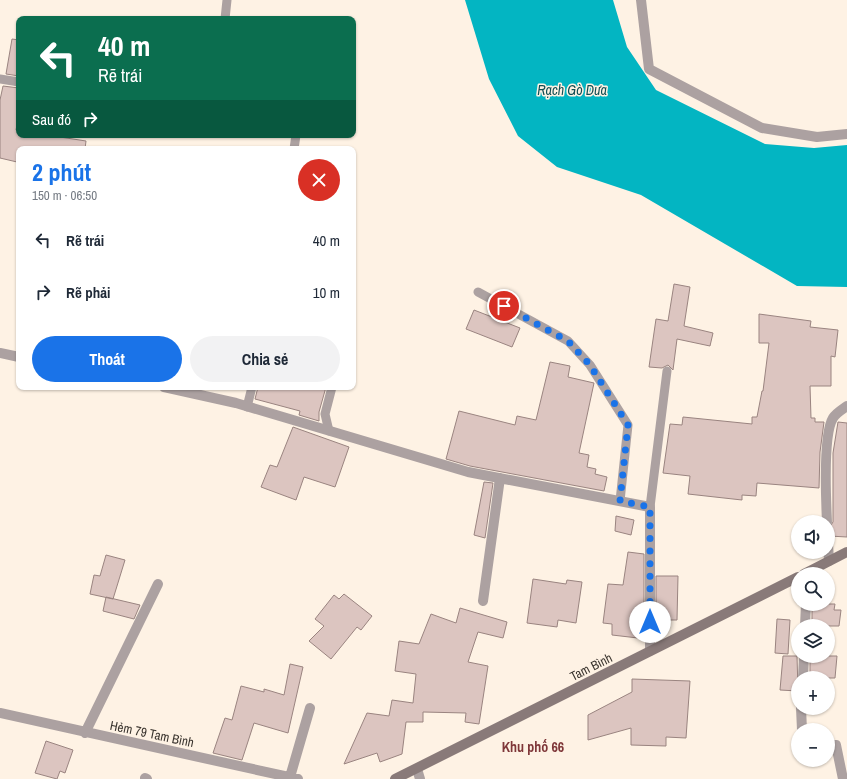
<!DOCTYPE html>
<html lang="vi">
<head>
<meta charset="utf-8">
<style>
	body { margin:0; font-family:"Archivo Narrow",sans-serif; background:#f2f2f3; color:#1f2937; height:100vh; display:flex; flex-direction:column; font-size:15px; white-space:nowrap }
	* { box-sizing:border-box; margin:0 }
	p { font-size:13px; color:#747a83 }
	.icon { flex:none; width:22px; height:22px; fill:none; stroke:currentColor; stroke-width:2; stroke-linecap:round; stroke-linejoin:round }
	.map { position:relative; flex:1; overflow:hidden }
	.sheet { position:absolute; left:16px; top:146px; width:340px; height:244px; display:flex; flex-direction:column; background:#fff; border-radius:8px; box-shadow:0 1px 3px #0004 }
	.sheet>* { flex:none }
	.top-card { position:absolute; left:16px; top:16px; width:340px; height:122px; border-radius:8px; box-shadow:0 1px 3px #0004; background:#0b6e4f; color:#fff; overflow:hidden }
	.buttons { position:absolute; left:791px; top:515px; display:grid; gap:8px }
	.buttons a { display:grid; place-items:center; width:44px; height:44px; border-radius:50%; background:#fff; box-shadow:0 1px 3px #0004; font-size:20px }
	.pin { position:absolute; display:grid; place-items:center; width:34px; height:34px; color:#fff; margin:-17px; border:2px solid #fff; border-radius:50%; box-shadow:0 1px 4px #0007 }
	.me { position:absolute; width:44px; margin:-22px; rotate:0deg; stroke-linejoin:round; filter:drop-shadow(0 0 3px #0008) }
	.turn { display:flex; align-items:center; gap:14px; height:84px; padding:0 16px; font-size:18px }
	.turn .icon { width:52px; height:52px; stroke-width:2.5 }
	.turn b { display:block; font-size:28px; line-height:34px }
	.then { display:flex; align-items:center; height:38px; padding:0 16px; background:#0003; gap:8px; font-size:15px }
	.round { display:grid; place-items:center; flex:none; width:42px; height:42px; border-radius:21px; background:#f2f2f3 }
	.headline { display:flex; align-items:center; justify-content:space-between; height:68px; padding:0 16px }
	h1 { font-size:24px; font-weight:700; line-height:30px; color:#1a73e8 }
	.cta { display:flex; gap:8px; margin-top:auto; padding:8px 16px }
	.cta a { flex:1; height:46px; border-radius:24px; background:#1a73e8; color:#fff; font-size:16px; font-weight:700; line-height:46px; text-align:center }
	.cta a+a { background:#f2f2f3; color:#1f2937 }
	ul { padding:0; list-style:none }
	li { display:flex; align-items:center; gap:12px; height:52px; padding:0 16px }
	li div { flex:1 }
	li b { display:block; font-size:15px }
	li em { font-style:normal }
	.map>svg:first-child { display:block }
	.water { fill:#03b5c2 }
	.building { fill:#dcc5c0; stroke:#9a8480 }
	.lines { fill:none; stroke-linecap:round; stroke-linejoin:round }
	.service { stroke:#aca1a1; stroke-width:9 }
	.minor { stroke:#aca1a1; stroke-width:10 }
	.secondary { stroke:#897a79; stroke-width:10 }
	.route { stroke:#1a73e8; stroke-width:7; stroke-dasharray:0 12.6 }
	.labels { text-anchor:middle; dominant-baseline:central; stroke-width:3; stroke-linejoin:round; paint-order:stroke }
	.street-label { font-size:13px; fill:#39332d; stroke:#fef2e4 }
	.water-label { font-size:14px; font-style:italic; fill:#104d53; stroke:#fef2e4 }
	.neighbourhood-label { font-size:14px; font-weight:bold; fill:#7f3739; stroke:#fef2e4 }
</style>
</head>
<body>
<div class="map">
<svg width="847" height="779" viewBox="0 0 847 779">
	<rect width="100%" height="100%" fill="#fef2e4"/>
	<!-- water -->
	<path class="water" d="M465,0H613L627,47L656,90L765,144L814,148L847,145V287L797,286L641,195L557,167L518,136L489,79Z"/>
	<!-- building -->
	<path class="building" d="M12,39L19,40V76L6,74Z
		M3,86L19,88V114L16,130L19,131V135H47L86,141L85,149H19L17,162L0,158V100Z
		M674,284L690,287L684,326L713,333L710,346L677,339L673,370L668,365L662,368L649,367L656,319L668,321Z
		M474,310L520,328L512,347L466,329Z
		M759,314L811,321L810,327L838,330L835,357L831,356V386H810L811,418H815V422H824L820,452L819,488L757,483L756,496L742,495V500L688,494L690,476L663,473L670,424L682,425L683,417L752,424V417H757L762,391H763L769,343H759Z
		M550,362L570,366L568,377L594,383L579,453L589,455L587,467L596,469L595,474L607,477L604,491L470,466L446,459L459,411L515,425L517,416L536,420Z
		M258,387H326L319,412V421L299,415L300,411L255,399Z
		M838,422L847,423V537L829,536V528L833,522V453Z
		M293,427L349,447L335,487L304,477L296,500L261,487L270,465L277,467Z
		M484,482L493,483L485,538L474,535Z
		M616,516L634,520L631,535L615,531Z
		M628,552L644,554V619H640L638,638L612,635V624L603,623L608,584L623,585Z
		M106,555L125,560L113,599L90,594L94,575L100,576Z
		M656,576H678L677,620H656Z
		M533,579L566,584L567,580L582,582L576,623L558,620L557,627L527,623Z
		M344,594L372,616L361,630L357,627L331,659L309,641L324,626L315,619L334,595L339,599Z
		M106,597L140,605L134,619L103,611Z
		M819,604H835L834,610H841L839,626H812V608H818Z
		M460,608L507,622L503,638L478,632L468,662L488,666L479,724L465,722L466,713L423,712V722H406L402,754L380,762L377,753L344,764L367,713L389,716L392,700L413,703L416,674L395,671L399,641L419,644L431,614L456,623Z
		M777,619L790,620L788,654L775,653Z
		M783,656H797L798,691L780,690Z
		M810,656H837L835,678H810Z
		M290,664L303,667L288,733L254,723L242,760L213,753L225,718L232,720L241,686L264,692V689L284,695Z
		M632,679L690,681L686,738L666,737V746L631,745V728L588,740V715L632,692Z
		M46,741L73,750L65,773L60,771L57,779L35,773Z"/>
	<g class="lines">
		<!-- service -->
		<path class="service" d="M225,19L227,0
			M0,79L19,82
			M294,149L296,135
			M478,292L568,341L590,365L628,425L620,501
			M247,407L252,387
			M329,431L325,414L332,387
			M650,507L667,371"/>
		<!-- minor -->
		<path class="minor" d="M641,0L649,69L762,128L817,137L847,134
			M0,353L19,357
			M164,387L236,403L468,472L650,507V651
			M827,522C826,501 823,434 833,418C836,413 843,409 847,406
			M828,543L829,561
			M483,601L500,478
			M805,626L806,604
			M803,678L804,656
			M801,708L802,730
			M0,713L298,779
			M85,733L158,584
			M828,746L836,745L843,779
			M417,769L420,779
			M290,777L310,708
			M145,778L147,779"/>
		<!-- secondary -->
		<path class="secondary" d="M804,574L847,552
			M395,779L798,577"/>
	</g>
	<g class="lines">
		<!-- route -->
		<path class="route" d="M504,306L568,341L590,365L628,425L620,501L650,507V622"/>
	</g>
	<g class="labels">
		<!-- street labels -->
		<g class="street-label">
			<text transform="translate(591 667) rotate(-27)">Tam Bình</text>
			<text transform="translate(152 734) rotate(12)">Hẻm 79 Tam Bình</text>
		</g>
		<!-- water labels -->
		<g class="water-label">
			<text x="572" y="90">Rạch Gò Dưa</text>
		</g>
		<!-- neighbourhood labels -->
		<g class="neighbourhood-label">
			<text x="533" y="747">Khu phố 66</text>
		</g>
	</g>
</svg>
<div class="buttons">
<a><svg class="icon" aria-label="sound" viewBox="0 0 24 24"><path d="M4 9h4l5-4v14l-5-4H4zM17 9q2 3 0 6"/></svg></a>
<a><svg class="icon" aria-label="search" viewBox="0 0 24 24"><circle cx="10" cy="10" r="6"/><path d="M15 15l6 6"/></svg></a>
<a><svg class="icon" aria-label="layers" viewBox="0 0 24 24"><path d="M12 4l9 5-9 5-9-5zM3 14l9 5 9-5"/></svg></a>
<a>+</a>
<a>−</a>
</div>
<div class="pin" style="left:504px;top:306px;background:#d93025"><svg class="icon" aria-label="arrive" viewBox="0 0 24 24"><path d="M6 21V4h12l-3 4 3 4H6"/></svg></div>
<svg class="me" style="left:650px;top:622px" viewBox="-20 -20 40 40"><circle r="19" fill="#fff"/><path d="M0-13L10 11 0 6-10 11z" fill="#1a73e8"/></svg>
<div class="top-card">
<div class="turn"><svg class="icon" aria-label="left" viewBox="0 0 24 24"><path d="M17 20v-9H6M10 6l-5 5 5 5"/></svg><div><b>40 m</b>Rẽ trái</div></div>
<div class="then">Sau đó<svg class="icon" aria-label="right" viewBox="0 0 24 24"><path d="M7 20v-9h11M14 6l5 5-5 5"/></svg></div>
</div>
<section class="sheet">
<div class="headline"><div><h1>2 phút</h1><p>150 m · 06:50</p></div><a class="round" style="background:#d93025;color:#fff"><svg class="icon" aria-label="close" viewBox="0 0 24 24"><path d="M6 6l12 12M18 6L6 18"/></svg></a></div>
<ul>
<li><svg class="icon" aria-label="left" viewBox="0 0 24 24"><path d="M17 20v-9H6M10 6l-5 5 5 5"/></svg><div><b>Rẽ trái</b></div><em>40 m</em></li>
<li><svg class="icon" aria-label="right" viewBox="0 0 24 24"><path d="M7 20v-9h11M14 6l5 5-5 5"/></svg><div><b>Rẽ phải</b></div><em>10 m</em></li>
</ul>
<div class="cta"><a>Thoát</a><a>Chia sẻ</a></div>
</section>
</div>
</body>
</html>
